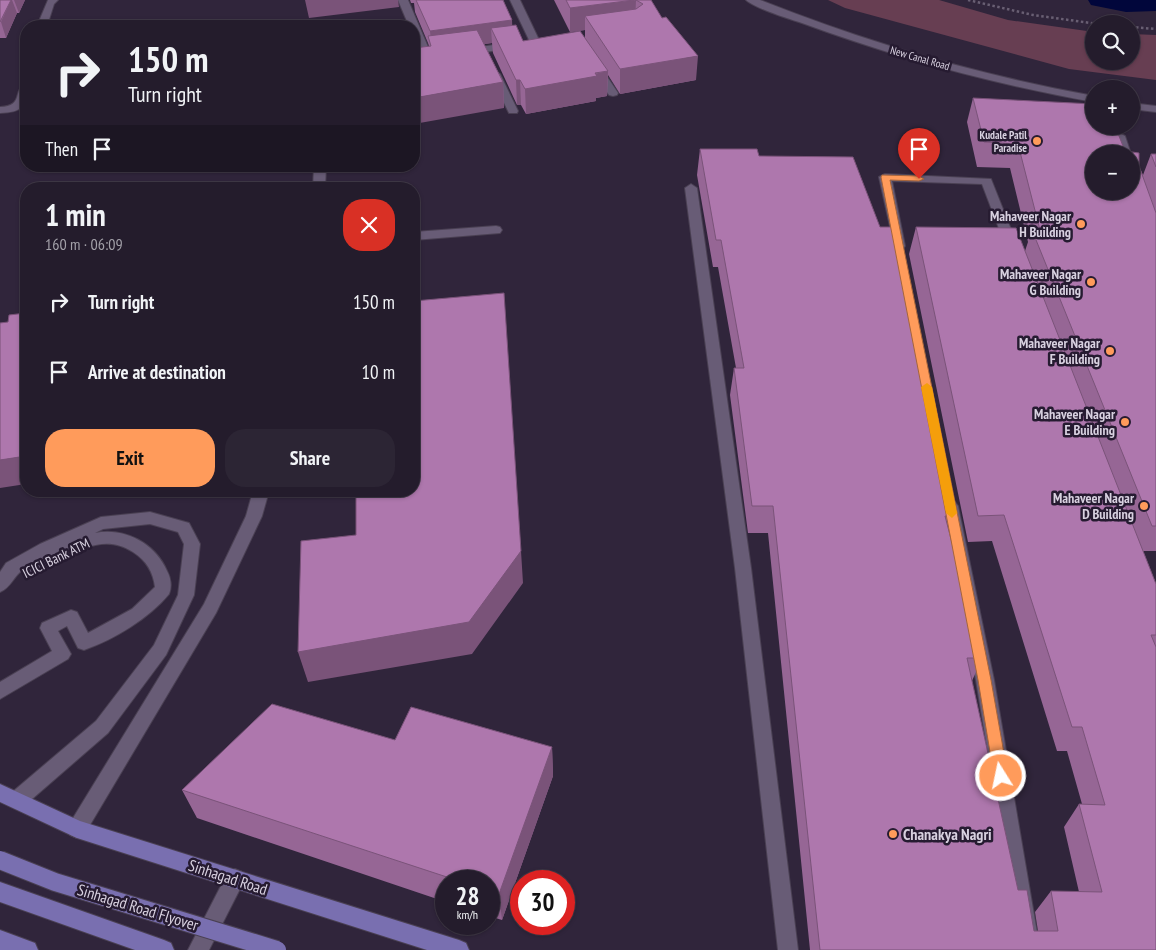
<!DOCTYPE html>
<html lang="en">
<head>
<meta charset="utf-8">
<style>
	body { margin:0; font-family:"PT Sans Narrow",sans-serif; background:#2c2534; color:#f1f3f6; height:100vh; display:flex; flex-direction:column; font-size:19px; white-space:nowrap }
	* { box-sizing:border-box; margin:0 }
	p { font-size:16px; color:#a3a1a9 }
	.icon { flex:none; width:28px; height:28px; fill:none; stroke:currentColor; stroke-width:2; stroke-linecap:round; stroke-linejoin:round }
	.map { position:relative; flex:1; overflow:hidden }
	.details { position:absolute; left:20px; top:182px; width:400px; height:315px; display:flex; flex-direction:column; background:#241c2c; border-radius:20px; box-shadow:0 1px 4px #0004,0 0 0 1px #413a48 }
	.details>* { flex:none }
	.guide { position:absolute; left:20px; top:20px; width:400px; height:152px; border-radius:20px; box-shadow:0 1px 4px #0004,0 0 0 1px #413a48; background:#241c2c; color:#f1f3f6; overflow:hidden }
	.fabs { position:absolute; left:1085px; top:15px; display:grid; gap:10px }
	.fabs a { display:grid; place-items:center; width:55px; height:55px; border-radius:50%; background:#241c2c; box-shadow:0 1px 4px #0004,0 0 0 1px #413a48; font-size:25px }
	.speed { position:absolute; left:435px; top:870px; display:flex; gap:10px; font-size:25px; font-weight:700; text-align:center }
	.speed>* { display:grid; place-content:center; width:65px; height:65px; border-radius:50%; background:#241c2c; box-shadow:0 1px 4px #0004,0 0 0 1px #413a48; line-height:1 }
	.speed small { font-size:12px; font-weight:400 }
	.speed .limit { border:8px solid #d22; background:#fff; color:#111 }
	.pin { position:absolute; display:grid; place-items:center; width:42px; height:42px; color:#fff; margin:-51px -21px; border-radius:50% 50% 50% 0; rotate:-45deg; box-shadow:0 0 5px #0007 }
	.pin .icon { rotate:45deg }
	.me { position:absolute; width:55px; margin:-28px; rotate:350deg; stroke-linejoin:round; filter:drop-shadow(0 0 4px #0008) }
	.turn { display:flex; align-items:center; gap:18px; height:105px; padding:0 25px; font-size:22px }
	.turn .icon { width:65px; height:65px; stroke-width:2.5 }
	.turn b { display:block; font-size:35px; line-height:42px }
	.then { display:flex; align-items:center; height:48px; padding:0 25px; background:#0003; gap:10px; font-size:19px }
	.round { display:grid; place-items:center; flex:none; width:52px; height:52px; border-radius:20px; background:#2c2534 }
	.headline { display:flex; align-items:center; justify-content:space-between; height:85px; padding:0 25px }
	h1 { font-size:30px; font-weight:700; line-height:38px }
	.action { display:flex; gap:10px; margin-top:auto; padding:10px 25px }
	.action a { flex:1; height:58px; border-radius:20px; background:#ff9b5b; color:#111; font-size:20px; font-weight:700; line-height:58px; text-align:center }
	.action a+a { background:#2c2534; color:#f1f3f6 }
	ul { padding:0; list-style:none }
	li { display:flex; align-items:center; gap:15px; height:70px; padding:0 25px }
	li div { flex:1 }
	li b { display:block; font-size:19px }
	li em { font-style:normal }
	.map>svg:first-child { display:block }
	.green { fill:#673e52 }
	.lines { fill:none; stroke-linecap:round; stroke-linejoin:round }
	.canal { fill:#01063b; fill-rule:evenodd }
	.lane-casing { stroke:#4a4053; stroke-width:2 }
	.street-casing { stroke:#4a4053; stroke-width:2 }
	.secondary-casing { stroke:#4a4053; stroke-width:2 }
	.primary-casing { stroke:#4a4053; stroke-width:2 }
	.path { stroke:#695f73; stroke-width:2.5; stroke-dasharray:2.5 2.5; stroke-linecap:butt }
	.lane { fill:#685c76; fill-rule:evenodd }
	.street { fill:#685c76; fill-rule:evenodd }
	.secondary { fill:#685c76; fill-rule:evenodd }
	.primary { fill:#796fb0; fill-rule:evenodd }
	.primary-bridge-casing { stroke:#4a4053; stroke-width:20; stroke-linecap:butt }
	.primary-bridge { stroke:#796fb0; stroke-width:18 }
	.wall { fill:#966695 }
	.shaded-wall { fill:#7a5379 }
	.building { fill:#ae77ad; stroke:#7a5379; fill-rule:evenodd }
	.route { fill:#ff9b5b; stroke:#a6653b }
	.slow { fill:#f59e0b }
	.poi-dot { fill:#ff9b5b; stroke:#261b31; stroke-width:2 }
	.labels { text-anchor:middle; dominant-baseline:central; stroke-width:5; stroke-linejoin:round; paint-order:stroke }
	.far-street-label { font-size:11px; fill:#d8d1e0; stroke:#261b31 }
	.far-poi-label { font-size:11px; font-weight:bold; fill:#d8d1e0; stroke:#261b31; text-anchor:end }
	.poi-label { font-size:14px; font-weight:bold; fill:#d8d1e0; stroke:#261b31; text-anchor:end }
	.street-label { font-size:14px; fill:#d8d1e0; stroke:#261b31 }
	.near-poi-label { font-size:16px; font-weight:bold; fill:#d8d1e0; stroke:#261b31; text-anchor:start }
	.near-street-label { font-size:16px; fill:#d8d1e0; stroke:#261b31 }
</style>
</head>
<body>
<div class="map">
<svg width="1156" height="950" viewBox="0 0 1156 950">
	<rect width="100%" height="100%" fill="#30253b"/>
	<!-- green -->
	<path class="green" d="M828,0H939L1008,20L1094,32V61H1131V34L1156,35V80L1069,69L845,8Z"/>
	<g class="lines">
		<!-- canal -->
		<path class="canal" d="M1088,0H1156V11L1126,12L1091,5Z"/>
		<defs>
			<path id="lane" d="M398,0H408L431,54H440V58L423,59L414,37V26H409Z
				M510,0H520L540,42L539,44H531L530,42Z
				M513,42L518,45L517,47L467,55L462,52L467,49Z
				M596,65L600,66L618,93L617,95L613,96L609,95L591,68Z
				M495,71L500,74L518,111L517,113H509L508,111L490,74Z
				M150,512L189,523L200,544L194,595L166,655L108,733L24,806L17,809L10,806L8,800L10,794L96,721L154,645L178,595L184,544L178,532L150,524L103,529L95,533C124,527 155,543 167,571C171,578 172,587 169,594C148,619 115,639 84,650L78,648L67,626L58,631L71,654L68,659L0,699V682L52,651L40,628L42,623L71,610L77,612L88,633L132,609L155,587C153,572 147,561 133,552C96,528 65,563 32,574L26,573L24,569C14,575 11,588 0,592V572L6,563L40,544L101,517Z
				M235,869L242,872L245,879L209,950H188L228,872Z"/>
			<path id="street" d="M48,0H58L54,4L47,26H37Z
				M26,84C27,106 24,112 0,113V107C25,106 12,89 26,84Z
				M1119,133L1125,136L1131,154H1119L1113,136Z
				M314,166H326L325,189H313Z
				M885,174L991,179L1018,247L1012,251L1006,247L982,184L892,181L905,246L903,249H895L879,177Z
				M691,184L697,188L751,568L798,950H778L735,568L685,188Z
				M496,226L500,227L502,230L500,233L414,240V232Z
				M253,491H269L262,516L216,613L84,835L77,838L70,835L67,829L70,823L204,604L246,516Z
				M950,500L955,502L958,506L994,680L1040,950H1020L976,680L942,506L945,502Z"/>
			<path id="secondary" d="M746,0H760C868,43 979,75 1094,96V102C994,84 897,58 802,23C789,19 755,8 746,0Z
				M1131,103L1156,106V112L1131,109Z"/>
			<path id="primary" d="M0,784L80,821L459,940L466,943L469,950H427L77,838L0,802Z
				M0,882L164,940L171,943L174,950H135L0,902Z
				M0,930L35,943L38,950H0Z"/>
		</defs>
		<!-- lane casing -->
		<use href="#lane" class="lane-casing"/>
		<!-- street casing -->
		<use href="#street" class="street-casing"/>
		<!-- secondary casing -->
		<use href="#secondary" class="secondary-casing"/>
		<!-- primary casing -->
		<use href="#primary" class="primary-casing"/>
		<!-- path -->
		<path class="path" d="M968,0L1033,15L1098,24
			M1131,27L1156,29"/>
		<!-- lane -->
		<use href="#lane" class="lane"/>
		<!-- street -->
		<use href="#street" class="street"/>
		<!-- secondary -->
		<use href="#secondary" class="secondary"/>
		<!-- primary -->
		<use href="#primary" class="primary"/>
		<defs>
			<path id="primary-bridge" d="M0,860L55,882L277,950"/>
		</defs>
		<!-- primary-bridge casing -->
		<use href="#primary-bridge" class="primary-bridge-casing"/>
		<!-- primary-bridge -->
		<use href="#primary-bridge" class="primary-bridge"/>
	</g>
	<!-- wall -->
	<path class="wall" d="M0,0H25L19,13H17L6,38H0Z
		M410,0H503L512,20V25L523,41L585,38V30L570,32L554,0H651L696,80L620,94L608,75L607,96L596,98V101L526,114L521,105H517L493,53L492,43L484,44L503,82L504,108L429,46L428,43L415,12L414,3H411Z
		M973,98L1125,151L1139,166L1143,175L1151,154H1156V551H1143L1156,584V950H810L768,533H748L730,395L734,368H736L718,267H713L697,175L700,149L759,156L957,516L950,536L982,658L972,681L1018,890L1034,931H1038L1035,912L1051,891L1079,892L1064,827L1079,804H1082L1067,751H1057L992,541L968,542L909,254L916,227L1025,251L1028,242L1010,168L977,167L967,122Z
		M395,740L552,747L553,776L502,920L489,916V881H446V902L197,818L182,790Z"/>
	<!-- shaded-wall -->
	<path class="shaded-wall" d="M11,0H12L17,13L6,38L1,22Z
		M14,0H25L19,13Z
		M305,0H398L399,7L309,18Z
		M636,0L635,23L585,16V30L570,32V8Z
		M512,20L513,40L491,28L492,43L432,51L430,31Z
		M698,56L696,80L620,94V69Z
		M608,71L607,96L596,98V101L526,114L525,89Z
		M516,80H520L521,105H517Z
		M503,82L504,108L414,124V98Z
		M26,456V484L0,488V460Z
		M521,551L523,583L472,654L308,682L298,652Z
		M552,747L553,776L502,920L499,894Z"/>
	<!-- building -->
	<path class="building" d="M0,0H11L0,22Z
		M416,0H503L512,20L430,31Z
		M566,0H634L570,8Z
		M636,0H651L662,18L666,17L698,56L620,69L585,16L636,9L643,4Z
		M516,25L523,41L580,31L608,71L595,73L597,76L525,89L520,80H516L491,28Z
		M477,30L503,82L414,98V48L431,46L428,36Z
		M973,98L1094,104V126H1115L1125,151L1139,153V166L1156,213V526H1152L1032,230H1040L1018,144L984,142ZM1094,154H1131V191H1094Z
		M700,149H757L759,156L853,157L880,227H898L957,516H945L982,658H967L1018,890H1027L1034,931H1058L1051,891L1102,892L1079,804L1105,805L1082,727H1072L1004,515L978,516L916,227L1016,228L1156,584V635H1151L1156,647V950H820L773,506H752L734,368H744L721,240H716Z
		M1151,154H1156V167Z
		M504,293L521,551L469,622L298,652L301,541L356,535V491H414V301Z
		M26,313V456L0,460V323L8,322L9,315Z
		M272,704L395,740L411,707L552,747L499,894L489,891V881H459L182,790Z"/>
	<!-- route -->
	<path class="route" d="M882,175L919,176L924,179L919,181L890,180L991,680L1008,776L1006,781L1001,783L996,781L994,776L978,680L881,177Z"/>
	<!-- slow -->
	<path class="slow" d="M927,383L932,387L957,513L952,518L946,513L921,387Z"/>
	<!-- markers -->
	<g class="poi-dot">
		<circle cx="1037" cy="141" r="5"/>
		<circle cx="1081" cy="224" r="5"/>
		<circle cx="1091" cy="282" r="5"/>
		<circle cx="1110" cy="351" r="5"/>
		<circle cx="1125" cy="422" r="5"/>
		<circle cx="1144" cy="506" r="5"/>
		<circle cx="893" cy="834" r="5"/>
	</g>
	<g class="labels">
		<!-- far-street labels -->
		<g class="far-street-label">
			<text transform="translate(920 58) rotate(16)">New Canal Road</text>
		</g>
		<!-- far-poi labels -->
		<g class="far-poi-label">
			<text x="1027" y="135">Kudale Patil<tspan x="1027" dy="13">Paradise</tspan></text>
		</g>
		<!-- poi labels -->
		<g class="poi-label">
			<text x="1071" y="216">Mahaveer Nagar<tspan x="1071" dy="16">H Building</tspan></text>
			<text x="1081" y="274">Mahaveer Nagar<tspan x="1081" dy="16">G Building</tspan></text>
			<text x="1100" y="343">Mahaveer Nagar<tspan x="1100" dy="16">F Building</tspan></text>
			<text x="1115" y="414">Mahaveer Nagar<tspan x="1115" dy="16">E Building</tspan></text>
			<text x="1134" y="498">Mahaveer Nagar<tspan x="1134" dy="16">D Building</tspan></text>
		</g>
		<!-- street labels -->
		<g class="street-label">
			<text transform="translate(56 558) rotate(-26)">ICICI Bank ATM</text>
		</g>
		<!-- near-poi labels -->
		<g class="near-poi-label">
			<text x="903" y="834">Chanakya Nagri</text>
		</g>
		<!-- near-street labels -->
		<g class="near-street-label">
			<text transform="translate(228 877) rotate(18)">Sinhagad Road</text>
			<text transform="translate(138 907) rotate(17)">Sinhagad Road Flyover</text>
		</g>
	</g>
</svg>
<div class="fabs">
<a><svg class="icon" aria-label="search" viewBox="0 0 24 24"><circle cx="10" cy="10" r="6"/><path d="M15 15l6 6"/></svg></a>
<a>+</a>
<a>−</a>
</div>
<div class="speed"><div>28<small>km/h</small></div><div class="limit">30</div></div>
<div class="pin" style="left:919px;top:179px;background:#d93025"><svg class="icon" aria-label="arrive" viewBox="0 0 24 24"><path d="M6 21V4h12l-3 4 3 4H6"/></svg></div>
<svg class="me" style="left:1001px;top:776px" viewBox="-20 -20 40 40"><circle r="17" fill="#ff9b5b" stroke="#fff" stroke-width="3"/><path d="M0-11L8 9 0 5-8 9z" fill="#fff"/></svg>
<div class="guide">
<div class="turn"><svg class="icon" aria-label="right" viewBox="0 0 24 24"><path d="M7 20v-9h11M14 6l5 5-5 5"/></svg><div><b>150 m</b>Turn right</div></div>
<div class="then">Then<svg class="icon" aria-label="arrive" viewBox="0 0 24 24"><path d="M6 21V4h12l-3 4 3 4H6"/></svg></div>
</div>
<section class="details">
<div class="headline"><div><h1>1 min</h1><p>160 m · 06:09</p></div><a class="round" style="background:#d93025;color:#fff"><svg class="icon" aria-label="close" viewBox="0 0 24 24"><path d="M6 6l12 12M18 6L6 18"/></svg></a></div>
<ul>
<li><svg class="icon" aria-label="right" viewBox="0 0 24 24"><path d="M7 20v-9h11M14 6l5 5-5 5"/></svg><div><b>Turn right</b></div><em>150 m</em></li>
<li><svg class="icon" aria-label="arrive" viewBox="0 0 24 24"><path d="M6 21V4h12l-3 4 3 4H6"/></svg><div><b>Arrive at destination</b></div><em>10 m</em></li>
</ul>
<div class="action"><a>Exit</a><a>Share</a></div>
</section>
</div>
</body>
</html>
